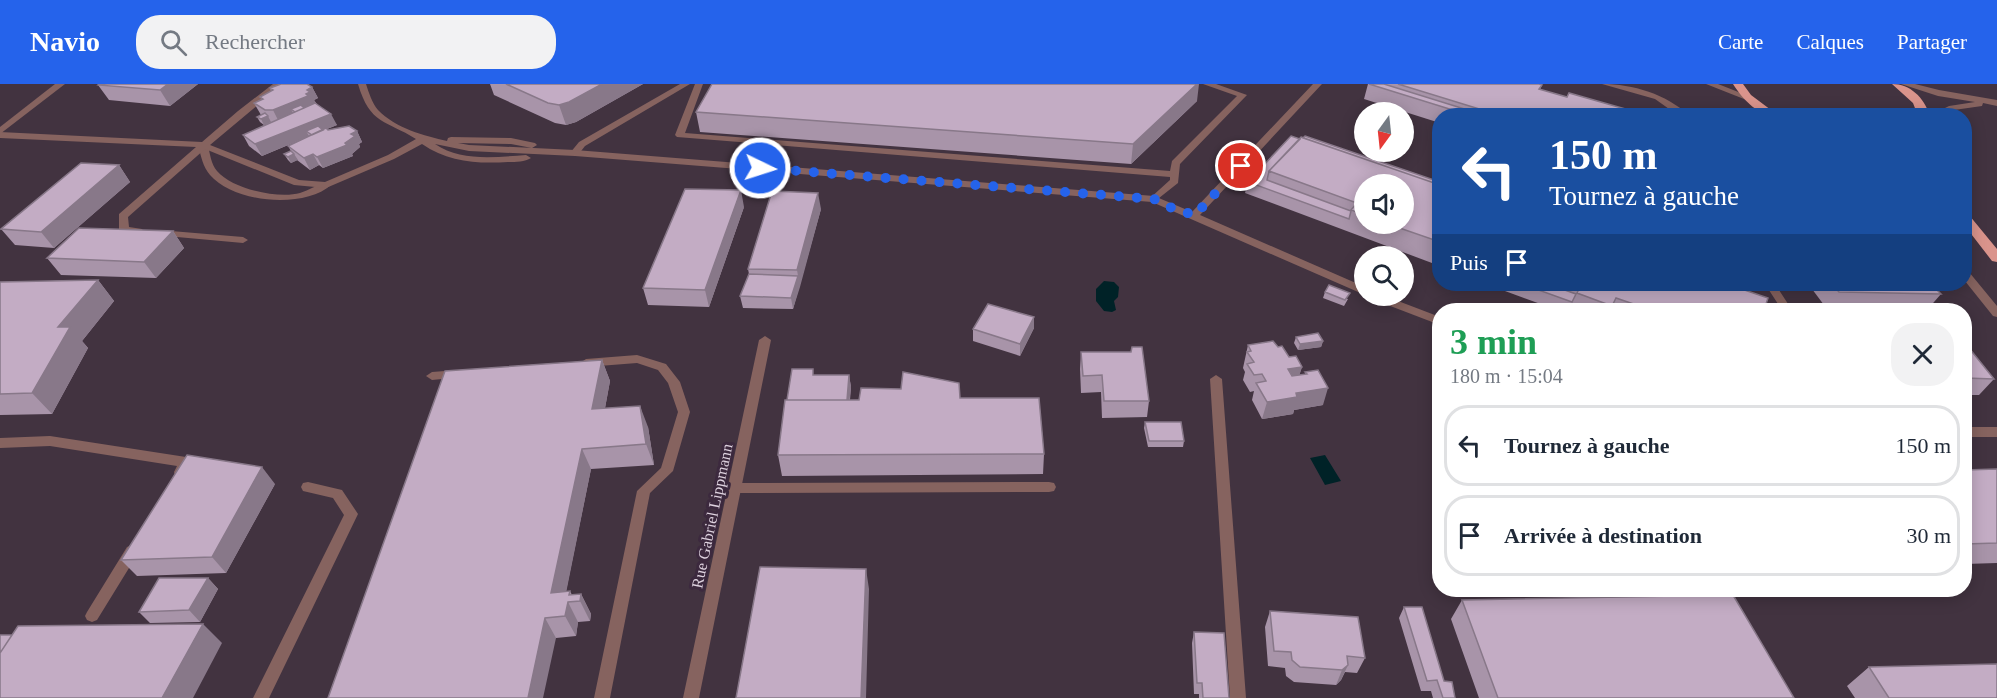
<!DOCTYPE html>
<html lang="fr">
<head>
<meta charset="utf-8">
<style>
	body { margin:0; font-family:Georgia,serif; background:#f2f2f3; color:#1f2937; height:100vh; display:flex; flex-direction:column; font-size:22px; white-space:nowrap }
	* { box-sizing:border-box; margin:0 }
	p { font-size:20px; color:#747a83 }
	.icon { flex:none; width:33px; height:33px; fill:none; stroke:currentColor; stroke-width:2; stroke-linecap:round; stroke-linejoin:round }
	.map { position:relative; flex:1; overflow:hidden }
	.details { position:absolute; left:1432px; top:219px; width:540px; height:294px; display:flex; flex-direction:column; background:#fff; border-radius:24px; box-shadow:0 3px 15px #0003 }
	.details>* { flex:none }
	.hud { position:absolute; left:1432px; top:24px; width:540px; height:183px; border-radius:24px; box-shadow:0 3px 15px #0003; background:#1a4fa0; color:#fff; overflow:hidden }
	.needle { width:39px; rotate:195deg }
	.fabs { position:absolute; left:1354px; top:18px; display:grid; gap:12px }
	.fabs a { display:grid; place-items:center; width:60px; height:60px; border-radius:50%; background:#fff; box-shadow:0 3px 15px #0003; font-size:30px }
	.pin { position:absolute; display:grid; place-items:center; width:51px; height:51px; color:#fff; margin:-26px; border:3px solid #fff; border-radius:50%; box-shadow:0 2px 6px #0007 }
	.me { position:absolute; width:66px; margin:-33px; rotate:94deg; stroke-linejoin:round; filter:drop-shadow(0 0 4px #0008) }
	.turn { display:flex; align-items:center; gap:21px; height:126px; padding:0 18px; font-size:27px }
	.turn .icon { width:78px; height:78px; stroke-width:2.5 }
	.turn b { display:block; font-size:42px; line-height:51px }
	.then { display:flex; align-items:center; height:57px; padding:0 18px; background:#0003; gap:12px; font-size:22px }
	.round { display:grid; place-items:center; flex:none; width:63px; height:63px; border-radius:24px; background:#f2f2f3 }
	.overview { display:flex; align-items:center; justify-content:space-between; height:102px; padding:0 18px }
	h1 { font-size:36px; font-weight:600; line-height:45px; color:#1e9e55 }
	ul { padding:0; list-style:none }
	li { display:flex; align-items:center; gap:18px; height:81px; margin:0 12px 9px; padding:0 6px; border:3px solid #e0e1e3; border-radius:24px }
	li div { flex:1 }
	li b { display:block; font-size:22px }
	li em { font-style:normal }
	header { display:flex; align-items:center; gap:36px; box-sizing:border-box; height:84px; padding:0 30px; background:#2563eb; color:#fff }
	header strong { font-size:28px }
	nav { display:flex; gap:33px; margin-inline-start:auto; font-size:21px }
	.search { width:420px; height:54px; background:#f2f2f3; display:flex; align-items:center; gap:15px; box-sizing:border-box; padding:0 21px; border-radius:24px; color:#747a83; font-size:22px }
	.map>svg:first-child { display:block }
	.industrial { fill:#423340; fill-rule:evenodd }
	.water { fill:#002227 }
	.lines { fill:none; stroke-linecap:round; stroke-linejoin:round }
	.service { fill:#86635f; fill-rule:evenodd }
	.minor { fill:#86635f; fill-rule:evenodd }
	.tertiary { fill:#86635f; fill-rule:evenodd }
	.primary { fill:#da948c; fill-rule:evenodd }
	.wall { fill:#a894a9; fill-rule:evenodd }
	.shaded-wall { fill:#887889 }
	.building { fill:#c3acc4; stroke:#887889; stroke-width:1.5 }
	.route { stroke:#2563eb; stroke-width:10; stroke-dasharray:0 18 }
	.labels { text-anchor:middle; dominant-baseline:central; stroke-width:6; stroke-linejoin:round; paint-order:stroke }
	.street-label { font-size:16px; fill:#ded2df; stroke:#3c293e }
</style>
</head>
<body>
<header>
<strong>Navio</strong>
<div class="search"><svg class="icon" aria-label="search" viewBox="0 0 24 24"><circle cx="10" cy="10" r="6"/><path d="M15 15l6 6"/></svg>Rechercher</div>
<nav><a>Carte</a><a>Calques</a><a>Partager</a></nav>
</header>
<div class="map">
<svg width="1997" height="614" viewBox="0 0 1997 614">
	<rect width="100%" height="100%" fill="#3c293e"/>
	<!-- industrial -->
	<path class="industrial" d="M0,0H1997V614H0ZM1365,28H1404V68H1365ZM1440,32H1965V200H1440ZM1365,100H1404V140H1365ZM1365,172H1404V212H1365ZM1440,226H1965V506H1440Z"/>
	<!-- water -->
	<path class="water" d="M1104,197L1114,198L1119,203L1118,213L1114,217L1116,226L1112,228L1104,227L1096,217V205Z
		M1325,371L1341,397L1325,401L1310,374Z"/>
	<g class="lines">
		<!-- service -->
		<path class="service" d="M680,0H690L585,62L578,71H572L570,69L579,58Z
			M695,0H703L685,49L1170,87L1172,77L1237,12L1203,0H1216L1247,11L1180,80L1178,99L1154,118L1149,115L1170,96V93L677,53L675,51Z
			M203,58L208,61C210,70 211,80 217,87C232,105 278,115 300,109C309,106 317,101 326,98L331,101C304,125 234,119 210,91C203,83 201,72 198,61Z
			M637,271L666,280L680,298L690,328L673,387L650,409L610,614H594L637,407L661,384L678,328L668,299L658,286L637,279L586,283L580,279L586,275Z
			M458,286L462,287L464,290L462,293L432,296L426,292L432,288Z
			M1216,291L1222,295L1246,614H1230L1210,295Z
			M1965,343H1997V353H1965Z
			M50,352L186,373L191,375L192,378L185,392H175L174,388L177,382L50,362L0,364V354Z
			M308,398L342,406L358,430L269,614H253L344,431L333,414L303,407L301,403L303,399Z
			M1049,398L1054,399L1056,403L1054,407L1049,408L734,409L729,408L727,404L729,400L734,399Z
			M132,461L137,463L139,467L137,471L97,536L92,538L87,536L85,532L87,528L127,463Z"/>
		<!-- minor -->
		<path class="minor" d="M273,0H283L210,61L299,96L325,98L388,71L416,55C386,36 370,41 358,0H366C369,9 372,19 378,26C395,44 425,52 447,57L448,54L451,53L511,54L535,59L537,61L532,64L511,60L458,59L469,61L575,66L1154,112L1192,128L1313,0H1322L1200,131L1365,203V211L1152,118L575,72L469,67L435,60C461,78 496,73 526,71L531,74C525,78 516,78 508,78C477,80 448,78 422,60L394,75L326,104L294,101L205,65L128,133L129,143L142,145L143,147L142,149H124L119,146V130L196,63L0,54V48L202,58L238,27Z
			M1602,0C1633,0 1666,10 1690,32H1679L1655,15Z
			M1706,0H1718L1751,13L1747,16L1744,15Z
			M1901,0H1915L1939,6L1997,16V22L1983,19L1982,22L1954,26L1942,32H1929L1949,22L1975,18L1938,12Z
			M159,146L243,153L248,156L243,159L155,151L154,149L155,147Z
			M1965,187L1969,188L1997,222V233L1993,232L1965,197Z
			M1765,200H1775L1792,226H1782Z
			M1371,212H1385L1440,233V241L1372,215Z
			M765,252L771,256L699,614H683L759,256Z"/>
		<!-- tertiary -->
		<path class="tertiary" d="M55,0H65L0,50V43Z"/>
		<!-- primary -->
		<path class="primary" d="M1733,0H1743L1751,11L1779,32C1758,32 1744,17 1733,0Z
			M1892,0C1910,0 1924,13 1930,32H1918L1913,19Z
			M1965,130L1969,131L1997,165V178L1992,177L1965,142Z"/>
	</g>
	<!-- wall -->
	<path class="wall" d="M99,0H198L170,22L109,16L98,1Z
		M490,0H643L576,38L566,41L555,39L494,11Z
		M1368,0H1539L1542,1L1540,6L1567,13L1642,32H1440V39L1364,15Z
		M312,3L318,14L314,16L316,19L337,41L327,45L328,46L357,47L362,58L359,60L360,63L352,70L353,72L323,84L319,81L310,86L297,76L291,79L288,76L284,70L291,67L288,62L305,54L262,72L249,62L243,51L273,38L264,41L260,38L257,33L261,31L254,19L262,15L260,13L271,7L270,4Z
		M1197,17L1131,80L700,48L696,28Z
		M1291,52L1440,98V182L1245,109L1248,98ZM1365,100L1404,140H1365Z
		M119,81L130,98L54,164L15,161L1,145Z
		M744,123L709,223L648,221L643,204Z
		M821,125L793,225L743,224L740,212L749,190L748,185Z
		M173,147L184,164L156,194L61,191L47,174Z
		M98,196L114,217L82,257L88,264L52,330L0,331V198Z
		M1486,200H1733L1746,206L1764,226H1557Z
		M1811,200H1931L1941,210L1927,226H1840L1841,225H1827L1809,201Z
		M1325,208L1348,215L1344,222L1323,214Z
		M1034,233V244L1020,272L973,257V245Z
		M1296,253L1323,257L1321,263L1298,266L1294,259Z
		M1965,259L1994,295L1979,311H1965Z
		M1248,261L1278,263L1302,283L1299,291L1305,290V288L1323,321L1294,326L1293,330L1262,335L1252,316L1254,307L1250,308L1243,296L1245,288L1243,284Z
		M1081,268L1149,317L1147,333L1102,334L1101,308L1081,309L1080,285Z
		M602,276L610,297L605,324L648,343L654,381L591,385L566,507H570L572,511L581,510L591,530L590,537L578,538L576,552L556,554L328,614Z
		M814,291H849L851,303L850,316L960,314L1044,370L1043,390L782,392L778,371L787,316Z
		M1145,338L1184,357L1183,363H1148L1144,344Z
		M1997,385V479L1965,480V386Z
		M275,400L226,489L137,492L121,476Z
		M208,494L218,505L200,538L150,539L139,528Z
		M1462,516L1794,614H1479L1451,535Z
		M1404,523L1444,597L1455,614H1433L1431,607H1421L1399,534Z
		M1270,527L1365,574L1357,589L1345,588L1341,596L1336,601L1294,598L1286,592L1285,584L1268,582L1265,543Z
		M1194,548L1229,614H1199V610H1194L1192,559Z
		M1869,583L1997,614H1855L1847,602Z"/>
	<!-- shaded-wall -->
	<path class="shaded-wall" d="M168,0H198L170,22L160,6Z
		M602,0H643L576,38L566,41L559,21Z
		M1197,0H1199L1197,17L1131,80L1133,60Z
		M312,3L318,14L314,16L316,19L314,23L291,25L294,31L279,38L273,26L306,10L307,6Z
		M331,30L337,41L312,51L306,47L309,52L262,72L255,60Z
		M268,32L271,38L264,41L261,35Z
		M357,47L362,58L359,60L360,63L352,70L353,72L323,84L317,73L345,59L351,50Z
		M294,70L298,76L291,79L288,73Z
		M313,70L319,81L310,86L304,74Z
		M119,81L130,98L54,164L41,148Z
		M741,106L744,123L709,223L705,206Z
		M818,109L821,125L800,203L797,186Z
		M173,147L184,164L156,194L144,178Z
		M798,192L800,203L793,225L791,214Z
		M98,196L114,217L82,257L88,264L52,330L32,309L58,243Z
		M1034,233V244L1020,272V260Z
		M1323,257L1321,263L1298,266L1300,260Z
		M602,276L610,297L601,346L592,325Z
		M1302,283L1297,299L1288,285Z
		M849,291L851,303L848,328L847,316Z
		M1328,304L1323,321L1294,326L1293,330L1262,335L1267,318L1296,309Z
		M640,322L648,343L654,381L646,360Z
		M582,365L591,385L562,529L551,509Z
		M262,383L275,400L226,489L212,473Z
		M866,485L869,505L866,614H861Z
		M208,494L218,505L200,538L189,526Z
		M581,510L591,530L590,537L580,517Z
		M568,518L578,538L576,552L565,532Z
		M545,534L556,554L543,614H528Z
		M203,540L222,559L193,614H162Z
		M1348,581L1341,596L1336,601L1342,586Z"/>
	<!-- building -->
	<path class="building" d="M99,0H168L160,6L98,1Z
		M281,0H307L312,3L307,6L310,8L306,10L308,12L273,26H265L254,19L263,15L260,13L273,6L270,4Z
		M506,0H602L569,18L559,21L548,19Z
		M712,0H1197L1133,60L696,28Z
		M1369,0H1384L1487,32H1472Z
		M1398,0H1539L1542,1L1539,5L1567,13L1569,9L1643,30L1642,32H1502Z
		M315,19L331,30L255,60L243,51Z
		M301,21L304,24L295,28L291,25Z
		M265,29L268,32L261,35L257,33Z
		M318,42L323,46L312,51L306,47Z
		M349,42L357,47L351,50L355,52L345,59L347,61L317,73L313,70L304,74L288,62L326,44L328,46Z
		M1291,52L1300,55L1269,87L1267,96L1351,127L1349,135L1248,98Z
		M1305,52L1440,98V101L1303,54Z
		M1301,53L1440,101V158L1388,140H1404V100H1365V131L1351,126L1357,119L1269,87Z
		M291,67L294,70L288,73L284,70Z
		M81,79L119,81L41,148L1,145Z
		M685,105L741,106L705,206L643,204Z
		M772,107L818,109L797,186L748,185Z
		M79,144L173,147L144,178L47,174Z
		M749,190L798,192L791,214L740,212Z
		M98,196L58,243H70L32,309L0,310V198Z
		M1522,200H1548L1576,210L1572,218Z
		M1578,200H1727L1768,214L1764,226H1651L1616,214L1612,222L1577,209L1581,201Z
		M1727,200H1733L1746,204V206Z
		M1832,200H1931L1941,210L1839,208Z
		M1329,201L1350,209L1345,216L1325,208Z
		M988,220L1034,233L1020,260L973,245Z
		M1612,223L1621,226H1610Z
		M1842,224L1921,226H1844Z
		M1318,249L1323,257L1300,260L1296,253Z
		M1273,257L1278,263L1282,262L1289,273L1296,272L1302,283L1288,285L1292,292L1307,290L1305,288L1318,286L1328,304L1296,309L1297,313L1267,318L1256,299L1266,297L1262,290L1254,291L1247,280L1254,278L1247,268L1251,267L1248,261Z
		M1965,259L1994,295L1965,294Z
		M1132,263H1142L1149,317H1104L1102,291L1083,292L1081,268H1131Z
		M602,276L592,325L640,322L646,360L582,365L551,509L570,507L569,511L581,510L580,517L568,518L565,532L545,534L528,614H328L445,287Z
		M792,285H813V291H849L847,316H787Z
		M903,288L959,299L960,314H1039L1044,370L778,371L785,316H859L861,304L901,305Z
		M1145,338H1181L1184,357H1149Z
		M187,371L262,383L212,473L121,476Z
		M1997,385V459L1965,460V386Z
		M760,483L866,485L861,614H736Z
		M159,494H208L189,526L139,528Z
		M1733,511L1794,614H1498L1462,516Z
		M1404,523H1422L1444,597L1452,598L1455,614H1443L1437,596L1427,597Z
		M1270,527L1358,533L1365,574L1347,572L1348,581L1342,586L1300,583L1292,576L1291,568L1274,567Z
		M203,540L162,614H0V569L18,542Z
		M1194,548L1224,549L1229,614H1203L1202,599H1197Z
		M0,551H12L0,569Z
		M1997,580V614H1889L1869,583Z"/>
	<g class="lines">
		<!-- route -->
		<path class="route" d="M760,84L1154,115L1176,126L1195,131L1241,82"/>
	</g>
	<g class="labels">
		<!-- street labels -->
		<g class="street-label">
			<text transform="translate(712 432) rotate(-78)">Rue Gabriel Lippmann</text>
		</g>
	</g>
</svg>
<div class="fabs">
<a><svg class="needle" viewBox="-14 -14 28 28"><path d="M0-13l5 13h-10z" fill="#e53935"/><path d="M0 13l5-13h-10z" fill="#747a83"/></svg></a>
<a><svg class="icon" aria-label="sound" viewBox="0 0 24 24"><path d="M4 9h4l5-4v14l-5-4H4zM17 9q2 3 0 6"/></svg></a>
<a><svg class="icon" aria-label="search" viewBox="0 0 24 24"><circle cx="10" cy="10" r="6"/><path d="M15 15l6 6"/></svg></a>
</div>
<div class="pin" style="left:1241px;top:82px;background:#d93025"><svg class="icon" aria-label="arrive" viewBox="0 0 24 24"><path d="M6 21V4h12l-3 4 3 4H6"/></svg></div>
<svg class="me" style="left:760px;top:84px" viewBox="-20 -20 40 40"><circle r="17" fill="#2563eb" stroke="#fff" stroke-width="3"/><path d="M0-11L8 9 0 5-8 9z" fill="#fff"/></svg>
<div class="hud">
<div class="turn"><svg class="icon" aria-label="left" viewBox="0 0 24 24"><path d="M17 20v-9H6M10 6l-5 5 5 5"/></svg><div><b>150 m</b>Tournez à gauche</div></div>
<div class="then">Puis<svg class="icon" aria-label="arrive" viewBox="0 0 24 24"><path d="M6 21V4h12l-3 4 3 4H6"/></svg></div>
</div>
<section class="details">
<div class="overview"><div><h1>3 min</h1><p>180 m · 15:04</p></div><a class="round"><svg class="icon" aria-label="close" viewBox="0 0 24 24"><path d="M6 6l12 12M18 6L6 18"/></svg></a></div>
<ul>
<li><svg class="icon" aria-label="left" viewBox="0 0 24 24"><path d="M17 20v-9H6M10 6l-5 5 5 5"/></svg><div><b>Tournez à gauche</b></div><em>150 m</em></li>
<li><svg class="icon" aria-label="arrive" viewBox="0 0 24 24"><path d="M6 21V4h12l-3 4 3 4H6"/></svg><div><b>Arrivée à destination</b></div><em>30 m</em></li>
</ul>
</section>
</div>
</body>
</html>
